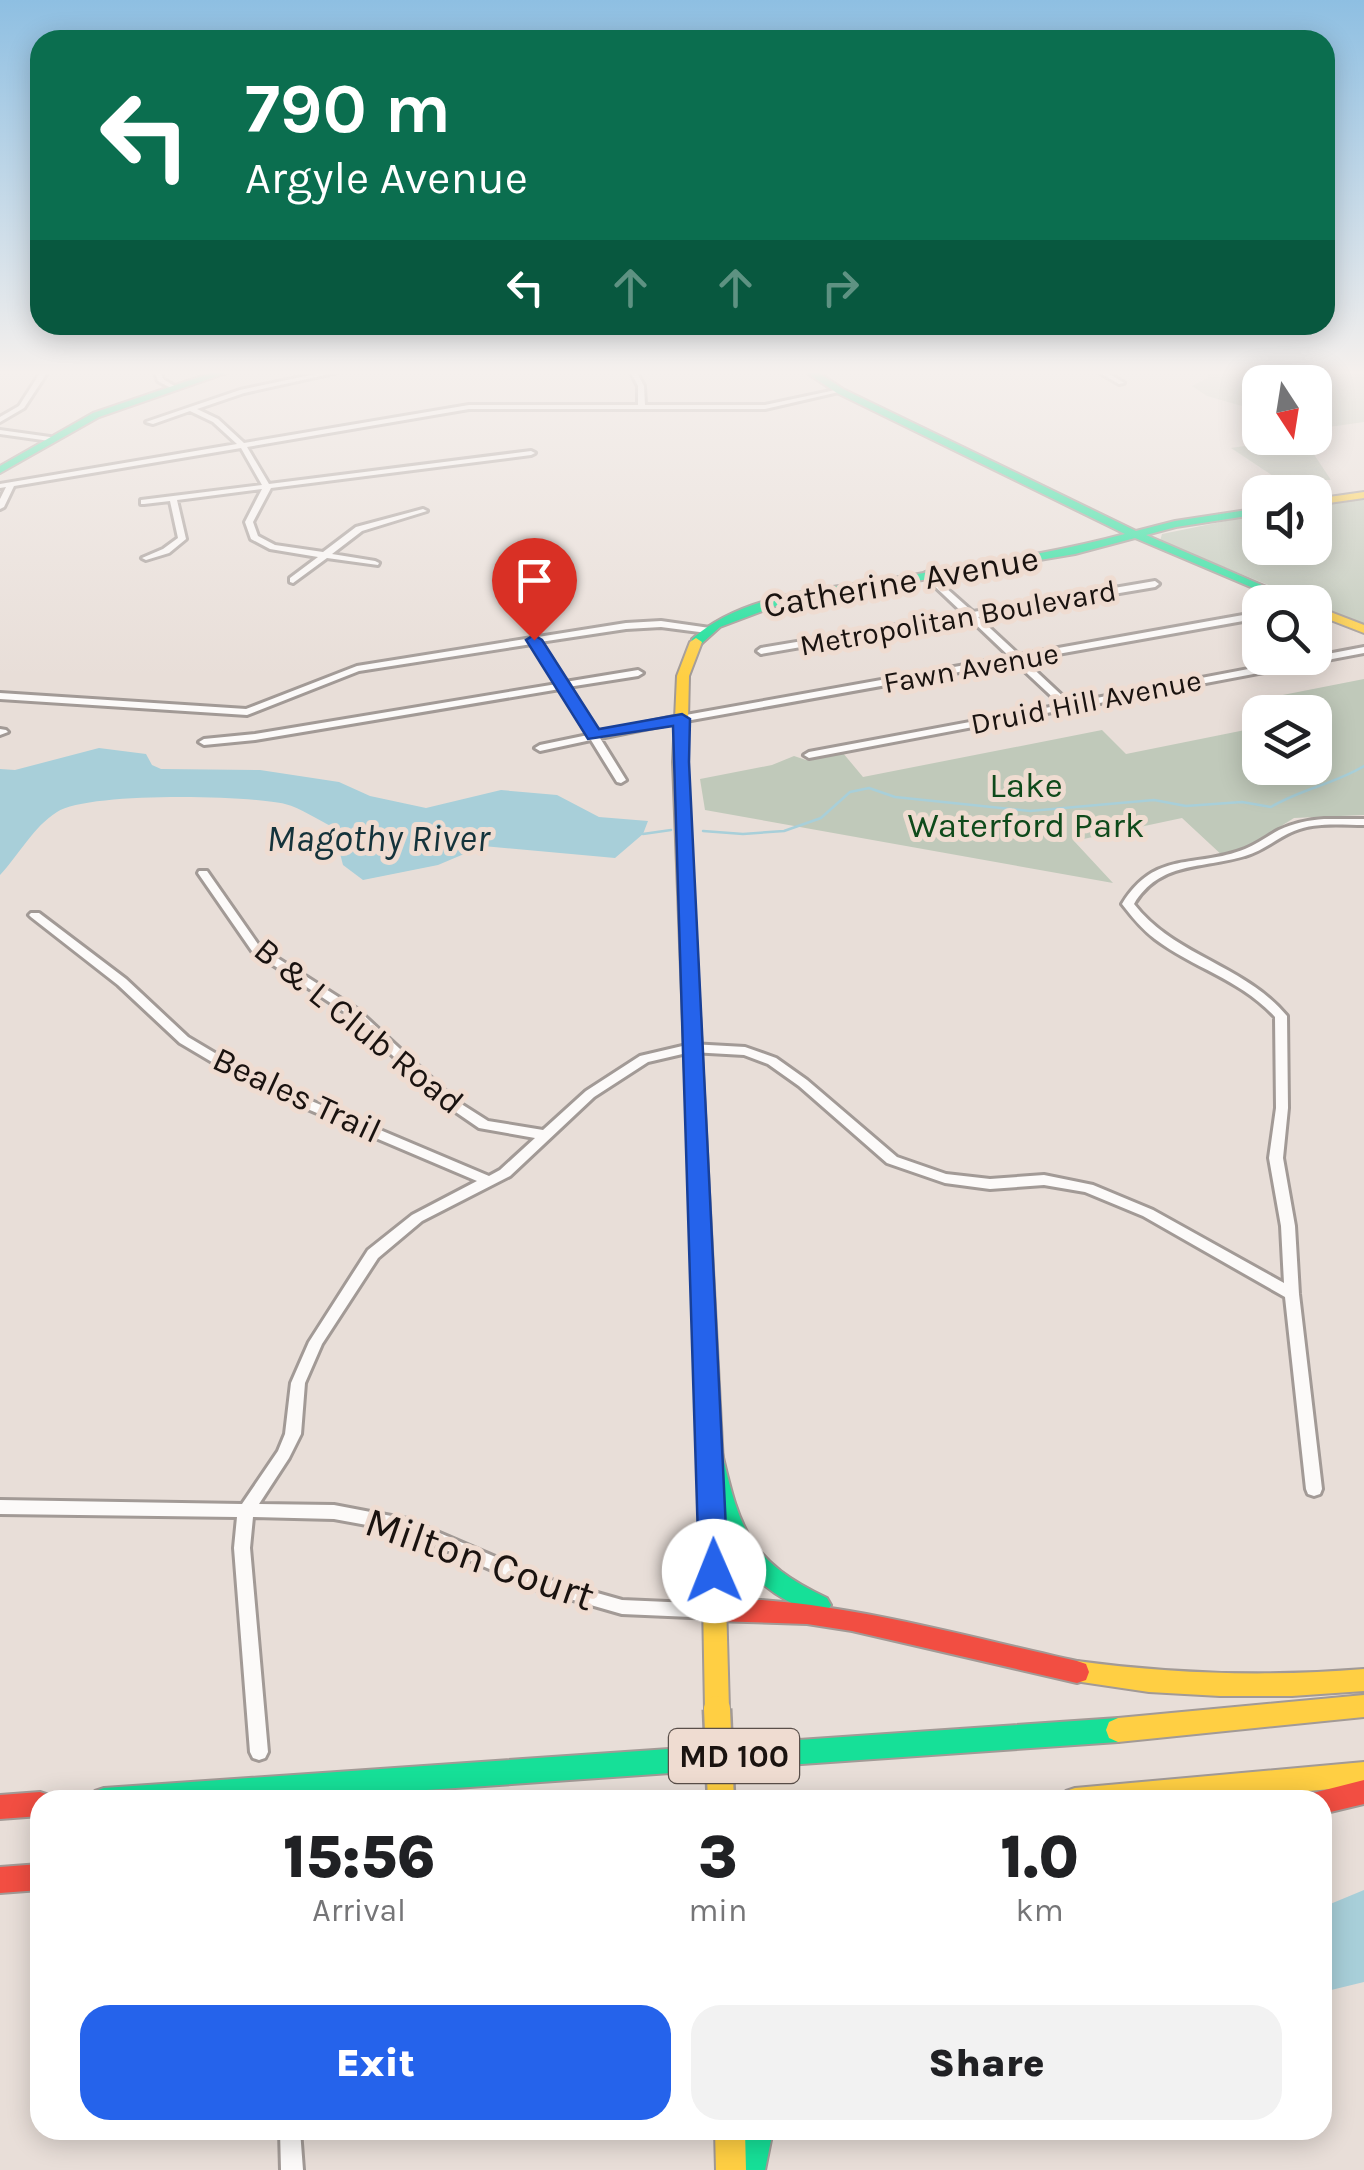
<!DOCTYPE html>
<html lang="en">
<head>
<meta charset="utf-8">
<style>
	body { margin:0; font-family:Karla,sans-serif; background:#f2f2f2; color:#202124; height:100vh; display:flex; flex-direction:column; font-size:38px; white-space:nowrap }
	* { box-sizing:border-box; margin:0 }
	p { font-size:32px; color:#757577 }
	.icon { flex:none; width:55px; height:55px; fill:none; stroke:currentColor; stroke-width:2; stroke-linecap:round; stroke-linejoin:round }
	.map { position:relative; flex:1; overflow:hidden }
	.sheet { position:absolute; left:30px; top:1790px; width:1302px; height:350px; display:flex; flex-direction:column; background:#fff; border-radius:30px; box-shadow:0 5px 25px #0003 }
	.sheet>* { flex:none }
	.banner { position:absolute; left:30px; top:30px; width:1305px; height:305px; border-radius:30px; box-shadow:0 5px 25px #0003; background:#0b6e4f; color:#fff; overflow:hidden }
	.needle { width:65px; rotate:168deg }
	.controls { position:absolute; left:1242px; top:365px; display:grid; gap:20px }
	.controls a { display:grid; place-items:center; width:90px; height:90px; border-radius:20px; background:#fff; box-shadow:0 5px 25px #0003; font-size:50px }
	.pin { position:absolute; display:grid; place-items:center; width:85px; height:85px; color:#fff; margin:-102px -42px; border-radius:50% 50% 50% 0; rotate:-45deg; box-shadow:0 0 10px #0007 }
	.pin .icon { rotate:45deg }
	.me { position:absolute; width:110px; margin:-55px; rotate:359deg; stroke-linejoin:round; filter:drop-shadow(0 0 8px #0008) }
	.turn { display:flex; align-items:center; gap:35px; height:210px; padding:0 50px; font-size:45px }
	.turn .icon { width:130px; height:130px; stroke-width:2.5 }
	.turn b { display:block; font-size:70px; line-height:85px }
	.lanes { display:flex; align-items:center; height:95px; padding:0 50px; background:#0003; justify-content:center; gap:50px; direction:ltr }
	.lanes .off { opacity:.35 }
	.eta { display:flex; justify-content:space-evenly; align-items:center; height:170px; text-align:center }
	.eta b { font-size:60px; font-weight:800; line-height:70px }
	.cta { display:flex; gap:20px; margin-top:auto; padding:20px 50px }
	.cta a { flex:1; height:115px; border-radius:30px; background:#2563eb; color:#fff; font-size:40px; font-weight:800; line-height:115px; text-align:center }
	.cta a+a { background:#f2f2f2; color:#202124 }
	.map>svg:first-child { display:block }
	.green { fill:#c0c9ba }
	.water { fill:#a8cfd9 }
	.lines { fill:none; stroke-linecap:round; stroke-linejoin:round }
	.stream { stroke:#a8cfd9; stroke-width:2.5 }
	.street-casing { stroke:#a29a96; stroke-width:6 }
	.fast-casing { stroke:#a29a96; stroke-width:4 }
	.slow-casing { stroke:#a29a96; stroke-width:4 }
	.jam-casing { stroke:#a29a96; stroke-width:4 }
	.street { fill:#fcfaf9; fill-rule:evenodd }
	.fast { fill:#16e098; fill-rule:evenodd }
	.slow { fill:#ffcf43; fill-rule:evenodd }
	.jam { fill:#f24e42; fill-rule:evenodd }
	.slow-bridge-casing { stroke:#a29a96; stroke-width:31; stroke-linecap:butt }
	.slow-bridge { stroke:#ffcf43; stroke-width:26 }
	.route { fill:#2563eb; stroke:#184099; stroke-width:2.5 }
	.labels { text-anchor:middle; dominant-baseline:central; stroke-width:10; stroke-linejoin:round; paint-order:stroke }
	.far-street-label { font-size:30px; fill:#1a1310; stroke:#efdcd1 }
	.shield { fill:#efdcd1; stroke:#5a4f4a; stroke-width:2.5 }
	.shield-label { font-size:32px; font-weight:bold; fill:#1a1310 }
	.street-label { font-size:35px; fill:#1a1310; stroke:#efdcd1 }
	.park-label { font-size:35px; fill:#0f4a1b; stroke:#efdcd1 }
	.water-label { font-size:38px; font-style:italic; fill:#14333b; stroke:#efdcd1 }
	.near-street-label { font-size:42px; fill:#1a1310; stroke:#efdcd1 }
</style>
</head>
<body>
<div class="map">
<svg width="1364" height="2170" viewBox="0 0 1364 2170">
	<rect width="100%" height="100%" fill="#e8ded8"/>
	<!-- green -->
	<path class="green" d="M1207,373H1364V422L1315,429V382H1260V418L1256,410L1207,396L1192,386L1208,378Z
		M1270,438H1308L1311,450L1331,480H1279L1231,448L1272,442Z
		M1364,498V624L1160,541L1162,534L1260,514V548H1315V506Z
		M1364,679V815L1294,818L1236,854L1224,857L1182,818L1074,841L1113,883L705,810L700,779L772,765L794,756L806,760L843,753L863,777L1102,730L1126,754L1260,727V768H1315V712H1284L1267,698Z"/>
	<!-- water -->
	<path class="water" d="M99,748L146,754L152,765L161,769L260,770L339,782L370,796L426,808L501,790L557,795L599,817L648,821L643,834L615,858L483,846L438,865L363,880L343,865L333,827C318,820 301,808 285,804C246,795 87,792 57,812C33,827 19,855 0,875V769L15,770Z
		M1364,1890V1982L1323,1992V1907Z"/>
	<g class="lines">
		<!-- stream -->
		<path class="stream" d="M703,831L743,834L784,831L821,818L850,792L869,788L895,797L1030,811L1154,800L1186,806L1242,802L1271,807C1301,789 1334,784 1364,766
			M643,834L671,830"/>
		<defs>
			<path id="street" d="M40,373H47L24,408L0,422V417L19,406Z
				M155,373H161L163,379L176,387L171,388L158,381Z
				M320,373H334L244,393L197,409L218,419L244,443L469,405H638V386L631,373H637L644,386L645,405H765L840,389L843,391L765,409H469L247,447L269,484L531,451L535,453L531,455L271,488L253,522L258,536L275,545L323,552L356,527L423,509L427,511L362,531L332,554L375,561L379,563L378,565L327,558L293,583L290,582V578L318,557L270,549L251,539L245,522L262,489L177,500L186,539L169,553L146,560L142,558L163,549L178,538L170,501L144,504H141V500L262,485L241,448L14,486L4,507L0,509V499L6,487L0,488V484L237,444L213,422L190,411L153,424L146,422L240,390Z
				M1100,373H1108L1124,383L1119,384Z
				M0,430L50,437L54,439L50,441L0,434Z
				M928,572L973,612L1155,581L1159,584L1155,587L978,617L1019,655L1260,612V618L1024,660L1070,703L1364,647V653L809,758L804,755L809,752L1061,705L1015,662L669,724L600,738L626,780L621,783L617,782L591,740L540,751L535,748L540,745L588,735L560,689L255,740L204,745L199,742L204,739L255,734L557,684L532,644L359,671L247,715L0,699V693L246,709L357,666L626,623L661,621L710,628L711,630L707,633L661,627L626,629L540,642L565,682L638,670L643,673L638,676L568,687L597,733L669,718L1010,657L969,618L761,654L757,651L761,648L964,614L925,577V573Z
				M0,729L6,730L8,732L0,735Z
				M1324,819H1364V825C1341,825 1315,822 1294,831C1277,838 1263,851 1245,856C1202,869 1160,861 1134,904C1174,956 1245,965 1287,1016L1288,1108L1283,1158L1295,1226L1299,1294L1322,1489L1320,1494L1314,1496L1308,1494L1306,1489L1285,1297L1143,1216L1085,1192L1044,1185L990,1189L945,1183L887,1163L799,1086L768,1064L744,1055L691,1052L648,1062L594,1097L510,1176L422,1221L378,1258L322,1344L305,1383L301,1434L289,1458L259,1504L334,1505L407,1519L544,1578L622,1600L714,1604L720,1606L722,1611L720,1616L714,1618L622,1614L535,1589L405,1532L334,1519L253,1517L250,1548L268,1752L265,1758L259,1760L253,1758L250,1752L234,1548L237,1517L0,1514V1500L242,1504L278,1451L285,1434L291,1383L309,1342L368,1250L412,1215L477,1181L249,1084L180,1043L118,985L31,917L29,915L31,913H39L126,979L188,1037L257,1078L489,1176L500,1170L535,1138L479,1128L447,1106L349,1015L252,951L198,873L199,871H207L260,947L357,1009L455,1100L488,1121L543,1130L586,1091L640,1056L691,1044L745,1047L776,1058L807,1080L897,1157L946,1174L990,1179L1044,1175L1093,1185L1153,1210L1284,1283L1281,1226L1269,1158L1276,1108L1275,1017C1240,979 1195,969 1155,939C1142,929 1132,917 1122,904C1156,849 1195,869 1245,849C1257,844 1268,836 1279,830C1294,823 1309,820 1324,819Z
				M280,2130H300L303,2170H281Z"/>
			<path id="fast" d="M211,373H226L99,417L0,473V466L93,413Z
				M807,373H819L843,389L1136,531L1175,521L1260,508V514L1176,527L1146,535L1301,602H1286L1135,538L1075,554L781,604L720,627L700,645H692V639C746,591 831,589 900,577C975,564 1051,554 1125,534L837,393Z
				M711,1444L719,1447L722,1453C740,1532 751,1562 827,1598L831,1605L827,1612L819,1615C737,1586 717,1532 700,1453L703,1447Z
				M1118,1718L1127,1722L1130,1730L1127,1738L1118,1742L281,1800H91L95,1791L104,1788Z
				M743,2130H773L765,2170H735Z"/>
			<path id="slow" d="M1364,492V498L1315,505V499Z
				M1315,606L1364,625V633L1315,614Z
				M696,638L702,642L689,676L687,762L703,1074L694,1080L685,1074L673,762L677,676L690,642Z
				M712,1486L720,1488L723,1495L729,1709L726,1717L717,1720L708,1717L705,1709L701,1495L704,1488Z
				M1077,1661C1173,1674 1267,1677 1364,1669V1691L1292,1696H1220L1149,1692L1068,1680L1065,1672L1068,1664Z
				M1364,1695V1717L1118,1742L1109,1738L1106,1730L1109,1722L1118,1718Z
				M1364,1762V1786L1210,1800H1062L1066,1791L1075,1788Z
				M715,2130H745L746,2170H716Z"/>
			<path id="jam" d="M694,1068L703,1074L723,1464L720,1470L712,1473L704,1470L701,1464L685,1074Z
				M761,1600C869,1608 972,1638 1077,1661L1086,1664L1089,1672L1086,1680L1077,1683L852,1631L807,1624L714,1621L706,1618L702,1611L706,1604L714,1601Z
				M1364,1780V1804L1322,1814V1800H1310L1313,1793Z
				M40,1792L49,1795L51,1800H40V1816L0,1819V1795Z
				M40,1864V1890L0,1893V1867Z"/>
		</defs>
		<!-- street casing -->
		<use href="#street" class="street-casing"/>
		<!-- fast casing -->
		<use href="#fast" class="fast-casing"/>
		<!-- slow casing -->
		<use href="#slow" class="slow-casing"/>
		<!-- jam casing -->
		<use href="#jam" class="jam-casing"/>
		<!-- street -->
		<use href="#street" class="street"/>
		<!-- fast -->
		<use href="#fast" class="fast"/>
		<!-- slow -->
		<use href="#slow" class="slow"/>
		<!-- jam -->
		<use href="#jam" class="jam"/>
		<defs>
			<path id="slow-bridge" d="M717,1709L721,1800"/>
		</defs>
		<!-- slow-bridge casing -->
		<use href="#slow-bridge" class="slow-bridge-casing"/>
		<!-- slow-bridge -->
		<use href="#slow-bridge" class="slow-bridge"/>
	</g>
	<!-- sky -->
	<linearGradient id="sky" x2="0" y2="1"><stop stop-color="#8ebfe2"/><stop offset="0.55" stop-color="#f5f0ed"/><stop offset="1" stop-color="#f5f0ed" stop-opacity="0"/></linearGradient>
	<rect width="1364" height="677" fill="url(#sky)"/>
	<!-- route -->
	<path class="route" d="M534,635L542,640L599,729L682,714L690,719L689,762L728,1571L724,1580L714,1584L703,1580L699,1571L673,726L588,739L526,640Z"/>
	<g class="labels">
		<!-- far-street labels -->
		<g class="far-street-label">
			<text transform="translate(958 618) rotate(-10)">Metropolitan Boulevard</text>
			<text transform="translate(971 668) rotate(-10)">Fawn Avenue</text>
			<text transform="translate(1086 702) rotate(-11)">Druid Hill Avenue</text>
		</g>
		<!-- shield labels -->
		<rect class="shield" x="669" y="1729" width="130" height="54" rx="8"/>
		<g class="shield-label">
			<text x="734" y="1756">MD 100</text>
		</g>
		<!-- street labels -->
		<g class="street-label">
			<text transform="translate(901 582) rotate(-10)">Catherine Avenue</text>
			<text transform="translate(359 1026) rotate(39)">B &amp; L Club Road</text>
			<text transform="translate(297 1095) rotate(25)">Beales Trail</text>
		</g>
		<!-- park labels -->
		<g class="park-label">
			<text x="1026" y="785">Lake<tspan x="1026" dy="40">Waterford Park</tspan></text>
		</g>
		<!-- water labels -->
		<g class="water-label">
			<text x="378" y="838">Magothy River</text>
		</g>
		<!-- near-street labels -->
		<g class="near-street-label">
			<text transform="translate(480 1559) rotate(19)">Milton Court</text>
		</g>
	</g>
</svg>
<div class="controls">
<a><svg class="needle" viewBox="-14 -14 28 28"><path d="M0-13l5 13h-10z" fill="#e53935"/><path d="M0 13l5-13h-10z" fill="#757577"/></svg></a>
<a><svg class="icon" aria-label="sound" viewBox="0 0 24 24"><path d="M4 9h4l5-4v14l-5-4H4zM17 9q2 3 0 6"/></svg></a>
<a><svg class="icon" aria-label="search" viewBox="0 0 24 24"><circle cx="10" cy="10" r="6"/><path d="M15 15l6 6"/></svg></a>
<a><svg class="icon" aria-label="layers" viewBox="0 0 24 24"><path d="M12 4l9 5-9 5-9-5zM3 14l9 5 9-5"/></svg></a>
</div>
<div class="pin" style="left:534px;top:640px;background:#d93025"><svg class="icon" aria-label="arrive" viewBox="0 0 24 24"><path d="M6 21V4h12l-3 4 3 4H6"/></svg></div>
<svg class="me" style="left:714px;top:1571px" viewBox="-20 -20 40 40"><circle r="19" fill="#fff"/><path d="M0-13L10 11 0 6-10 11z" fill="#2563eb"/></svg>
<div class="banner">
<div class="turn"><svg class="icon" aria-label="left" viewBox="0 0 24 24"><path d="M17 20v-9H6M10 6l-5 5 5 5"/></svg><div><b>790 m</b>Argyle Avenue</div></div>
<div class="lanes"><svg class="icon" aria-label="left" viewBox="0 0 24 24"><path d="M17 20v-9H6M10 6l-5 5 5 5"/></svg><svg class="icon off" aria-label="ahead" viewBox="0 0 24 24"><path d="M12 20V5M6 11l6-6 6 6"/></svg><svg class="icon off" aria-label="ahead" viewBox="0 0 24 24"><path d="M12 20V5M6 11l6-6 6 6"/></svg><svg class="icon off" aria-label="right" viewBox="0 0 24 24"><path d="M7 20v-9h11M14 6l5 5-5 5"/></svg></div>
</div>
<section class="sheet">
<div class="eta">
<div><b>15:56</b><p>Arrival</p></div>
<div><b>3</b><p>min</p></div>
<div><b>1.0</b><p>km</p></div>
</div>
<div class="cta"><a>Exit</a><a>Share</a></div>
</section>
</div>
</body>
</html>
